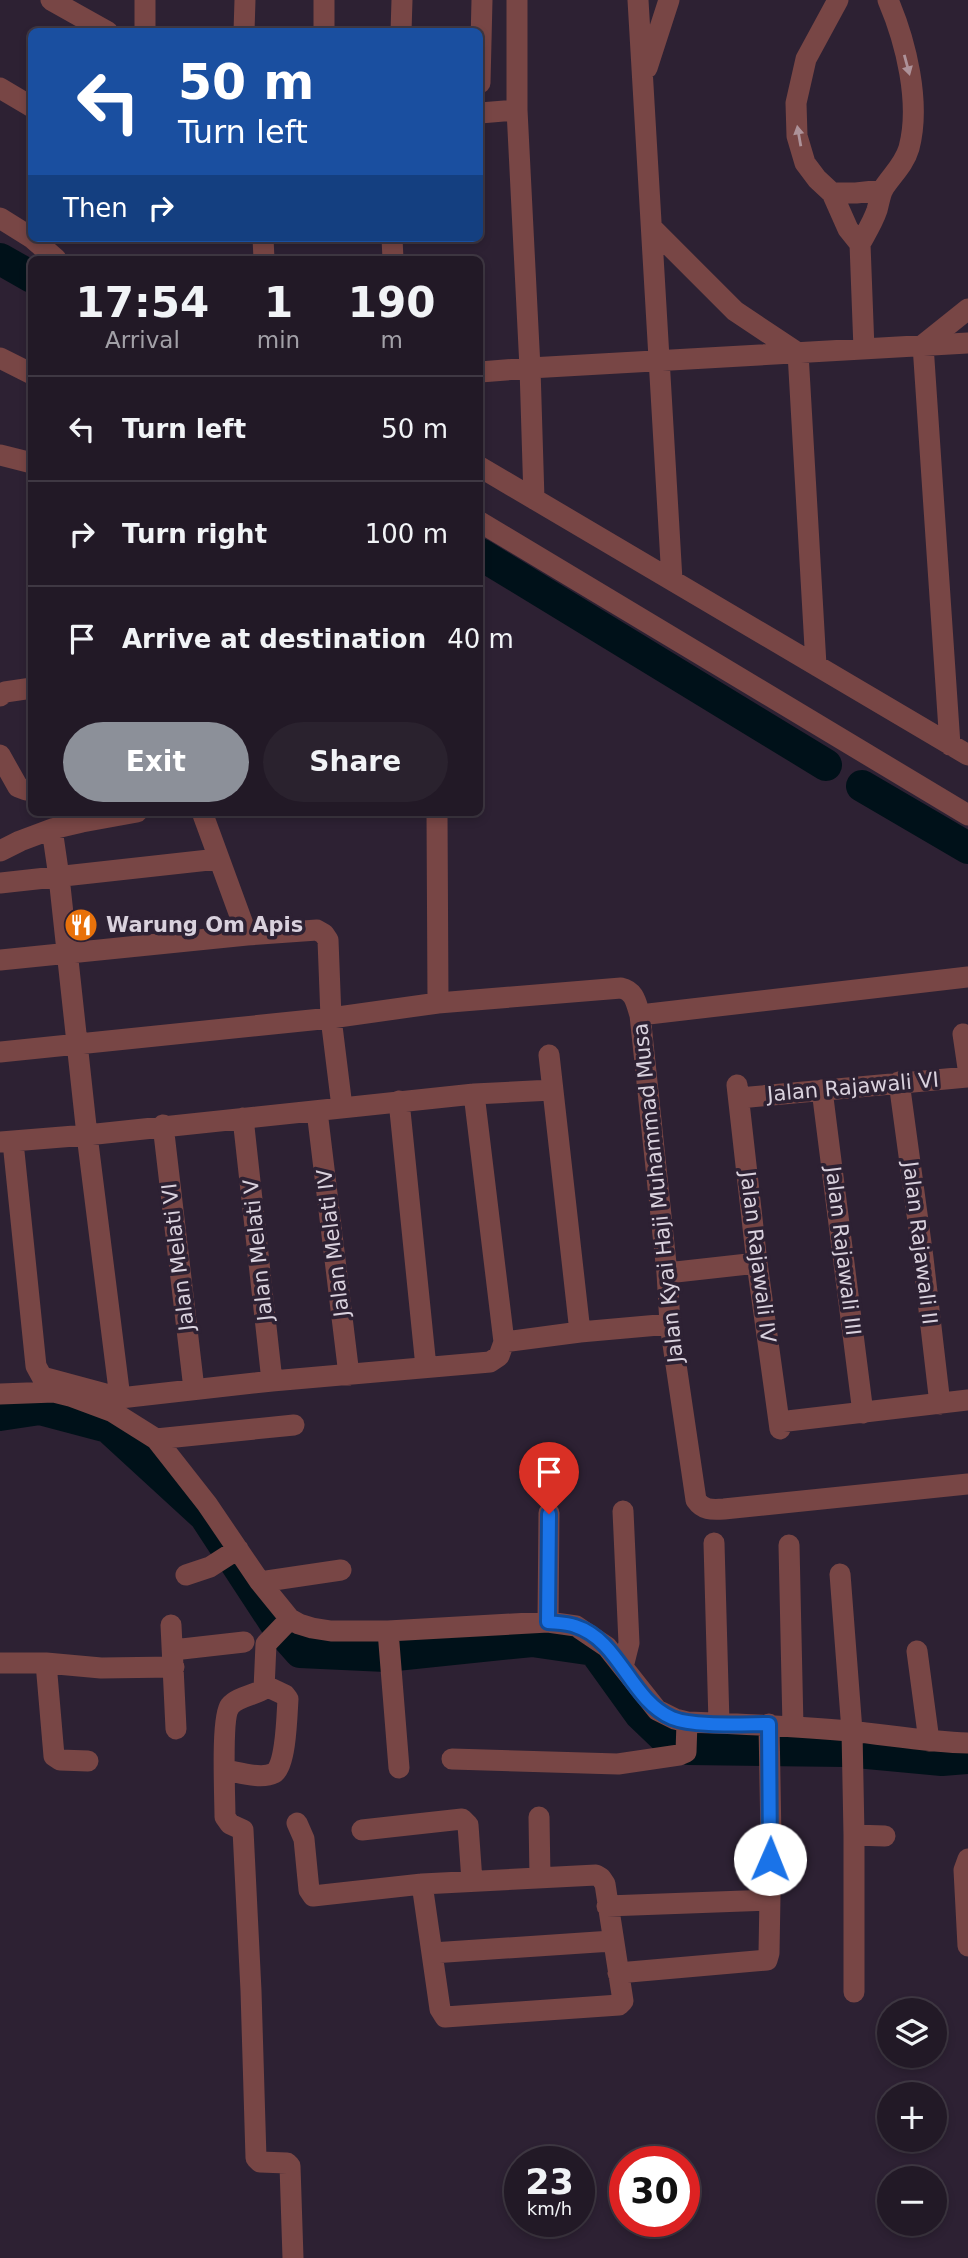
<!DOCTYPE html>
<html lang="en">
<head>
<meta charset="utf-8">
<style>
	body { margin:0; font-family:"DejaVu Sans",sans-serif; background:#2a222e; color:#f1f3f6; height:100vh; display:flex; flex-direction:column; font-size:26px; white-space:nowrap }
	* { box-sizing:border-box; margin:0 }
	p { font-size:23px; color:#a2a0a7 }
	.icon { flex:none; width:38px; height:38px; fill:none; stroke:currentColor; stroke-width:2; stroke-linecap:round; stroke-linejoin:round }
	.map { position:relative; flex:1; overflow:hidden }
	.details { position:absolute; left:28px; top:256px; width:455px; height:560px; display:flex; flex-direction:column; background:#221926; border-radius:10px; box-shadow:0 4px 10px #0003,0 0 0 2px #3f3843 }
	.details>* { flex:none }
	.banner { position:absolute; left:28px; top:28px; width:455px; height:214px; border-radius:10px; box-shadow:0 4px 10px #0003,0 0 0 2px #3f3843; background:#1a4fa0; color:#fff; overflow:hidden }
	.buttons { position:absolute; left:877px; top:1998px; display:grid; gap:14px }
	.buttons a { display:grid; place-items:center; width:70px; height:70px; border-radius:50%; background:#221926; box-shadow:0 4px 10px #0003,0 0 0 2px #3f3843; font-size:35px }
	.speed { position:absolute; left:504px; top:2146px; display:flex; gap:14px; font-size:35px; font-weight:700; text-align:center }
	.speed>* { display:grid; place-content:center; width:91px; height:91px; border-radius:50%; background:#221926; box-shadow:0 4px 10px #0003,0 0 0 2px #3f3843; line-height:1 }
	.speed small { font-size:18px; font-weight:400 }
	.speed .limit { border:10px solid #d22; background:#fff; color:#111 }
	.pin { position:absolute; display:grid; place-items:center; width:60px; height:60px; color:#fff; margin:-72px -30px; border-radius:50% 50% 50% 0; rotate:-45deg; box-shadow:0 0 7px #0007 }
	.pin .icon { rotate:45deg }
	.me { position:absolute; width:77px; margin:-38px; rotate:1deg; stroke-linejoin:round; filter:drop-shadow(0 0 5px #0008) }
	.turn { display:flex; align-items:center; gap:24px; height:147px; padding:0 35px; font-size:32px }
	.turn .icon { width:91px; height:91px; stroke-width:2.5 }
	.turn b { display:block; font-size:49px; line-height:60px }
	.then { display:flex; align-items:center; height:66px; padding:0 35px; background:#0003; gap:14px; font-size:26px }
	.eta { display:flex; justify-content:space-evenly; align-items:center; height:119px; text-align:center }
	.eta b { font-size:42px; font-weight:800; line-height:49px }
	.action { display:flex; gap:14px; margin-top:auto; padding:14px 35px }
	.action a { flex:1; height:80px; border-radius:42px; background:#8c9099; color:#fff; font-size:28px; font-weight:800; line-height:80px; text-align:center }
	.action a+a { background:#2a222e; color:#f1f3f6 }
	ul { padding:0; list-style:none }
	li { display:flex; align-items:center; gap:21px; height:105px; padding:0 35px; border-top:2px solid #3f3843 }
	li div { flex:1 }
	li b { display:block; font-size:26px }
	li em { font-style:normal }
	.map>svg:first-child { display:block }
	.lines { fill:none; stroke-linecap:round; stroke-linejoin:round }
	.river { stroke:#001119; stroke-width:32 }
	.minor { stroke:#784645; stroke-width:21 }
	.oneway { fill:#ad9299 }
	.route-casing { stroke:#114b97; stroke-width:18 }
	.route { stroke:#1a73e8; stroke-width:12 }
	.labels { text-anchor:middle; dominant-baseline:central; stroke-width:7; stroke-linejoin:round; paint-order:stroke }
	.poi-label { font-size:21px; font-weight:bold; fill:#d9d1dd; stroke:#2d2133; text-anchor:start }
	.street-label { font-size:21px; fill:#d9d1dd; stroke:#2d2133 }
</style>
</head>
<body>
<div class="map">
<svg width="968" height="2258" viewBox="0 0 968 2258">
	<rect width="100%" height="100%" fill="#2d2133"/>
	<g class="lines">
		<!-- river -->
		<path class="river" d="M0,259L32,277
			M480,554L826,765
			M862,786L968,848
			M0,1415L40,1409L108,1427L205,1516L277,1626L300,1652L386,1656L532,1641L594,1650L640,1714L664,1737L689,1749L846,1751L942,1760L968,1758"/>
		<!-- minor -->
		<path class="minor" d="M51,0L108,32
			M517,0V110L530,368L534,499
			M638,0L672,580
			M838,0L806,59L796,103L797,136L805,163L817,179L832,193L848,229L860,244C866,233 873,222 877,210C879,203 880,195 883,189C892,175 904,165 909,148C921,103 906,42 888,0
			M145,32V0
			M244,32L245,0
			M324,32V0
			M401,32L402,0
			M647,68L669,0
			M480,83L482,0
			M0,88L32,107
			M480,113L517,110
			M832,193H856L883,190
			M0,218L32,238
			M652,228L735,311L798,353L816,665
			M32,238L56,259
			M263,238L264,259
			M392,238L393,259
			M860,244L864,349
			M0,358L32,374
			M480,372L530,368L968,343
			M0,455L32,463
			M480,467L968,755
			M480,522L968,815
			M0,696L5,692L32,688
			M950,745L923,345L968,309
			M0,755L18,787L26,790L32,788
			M202,812L247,935
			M437,812L438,1003
			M0,851L20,841L52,829
			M0,883L218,859
			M0,960L247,935L317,930L324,934L328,940L331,1018L342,1107
			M640,1015L968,977
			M963,1034L968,1068
			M0,1052L331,1018L438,1003L621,988C635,991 636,1003 640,1015L667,1273L670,1324L696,1500C703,1510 711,1510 724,1509L968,1484
			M549,1055L580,1332
			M899,1082L923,1258L940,1404
			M737,1085L757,1263L780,1429
			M822,1090L863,1413
			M739,1098L968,1077
			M399,1101L426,1367
			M317,1111L349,1375
			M243,1118L272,1381
			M163,1125L194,1389
			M0,1142L87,1135L474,1094L552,1090
			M13,1142L36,1366L42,1377L120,1398L272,1381L490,1362L499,1356L504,1342L474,1094
			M667,1273L757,1263
			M504,1342L580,1332L670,1324
			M0,1394L54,1392L70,1396L113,1412L156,1439L207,1504L260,1582L290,1619L299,1624L312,1628L331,1631H388L548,1622L576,1626L607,1647L657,1710L675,1719L687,1722C742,1724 795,1726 849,1731C889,1735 928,1742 968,1743
			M120,1398L87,1135L59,877L52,829L82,822L137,812
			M779,1422L968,1400
			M156,1439L294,1425
			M714,1543L719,1723
			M789,1545L793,1727
			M840,1574L852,1731L854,1835L885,1836
			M186,1575L210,1567L238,1549
			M260,1582L341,1570
			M290,1619L266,1644L264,1689C255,1695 237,1697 230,1706C221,1717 225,1798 225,1817L230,1824L243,1830L251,1991L256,2158L260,2162L287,2163L290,2166L293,2258
			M548,1622L549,1513
			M171,1625L176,1729
			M388,1631L399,1768
			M173,1650L244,1642
			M917,1651L929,1741
			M0,1663H46L101,1668L174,1667
			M46,1663L54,1756L60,1760L88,1761
			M623,1667L629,1643L623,1511
			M452,1759L618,1764L679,1755L686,1752L687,1722
			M225,1770C238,1772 261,1780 274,1773C286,1767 287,1713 288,1699L285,1695L266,1686
			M539,1817L540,1878
			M297,1823L304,1839L309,1890L313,1896L422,1884L596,1875L601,1878L605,1884L623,2001L619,2005L445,2017L440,2009L422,1884
			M362,1830L462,1819L468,1825L472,1881
			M854,1835V1992
			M968,1859L964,1870L968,1946
			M607,1906L769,1900
			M432,1953L612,1941
			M618,1973L767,1960L769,1953L771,1839L769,1724"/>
	</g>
	<!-- one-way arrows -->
	<defs><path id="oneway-solid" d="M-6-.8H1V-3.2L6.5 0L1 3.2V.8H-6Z" transform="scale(1.75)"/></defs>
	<g class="oneway">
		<use href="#oneway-solid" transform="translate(907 65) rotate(75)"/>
		<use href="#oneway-solid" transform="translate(799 136) rotate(-100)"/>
	</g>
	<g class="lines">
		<defs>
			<path id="route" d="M549,1514L548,1622C557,1623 567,1623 575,1626C620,1640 630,1700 672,1718C694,1727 743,1724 769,1724L770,1859"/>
		</defs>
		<!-- route casing -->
		<use href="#route" class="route-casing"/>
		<!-- route -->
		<use href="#route" class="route"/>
	</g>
	<!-- icons -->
	<defs>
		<symbol id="restaurant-disc" viewBox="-11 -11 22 22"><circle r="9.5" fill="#e8710a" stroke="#2d2133"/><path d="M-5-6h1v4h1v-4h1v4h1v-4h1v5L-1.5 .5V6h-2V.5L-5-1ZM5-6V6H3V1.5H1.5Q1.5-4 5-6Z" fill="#fff"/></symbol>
	</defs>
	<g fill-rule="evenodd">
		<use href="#restaurant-disc" x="62" y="906" width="38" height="38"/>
	</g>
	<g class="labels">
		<!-- poi labels -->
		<g class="poi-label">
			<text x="106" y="925">Warung Om Apis</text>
		</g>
		<!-- street labels -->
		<g class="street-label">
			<text transform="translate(853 1087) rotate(-5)">Jalan Rajawali VI</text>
			<text transform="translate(658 1193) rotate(-96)">Jalan Kyai Haji Muhammad Musa</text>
			<text transform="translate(333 1243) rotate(-97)">Jalan Melati IV</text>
			<text transform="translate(920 1243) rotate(83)">Jalan Rajawali II</text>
			<text transform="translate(258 1250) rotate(-96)">Jalan Melati V</text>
			<text transform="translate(843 1251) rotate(83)">Jalan Rajawali III</text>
			<text transform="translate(178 1257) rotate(-97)">Jalan Melati VI</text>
			<text transform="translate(758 1257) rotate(83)">Jalan Rajawali IV</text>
		</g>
	</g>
</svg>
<div class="buttons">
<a><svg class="icon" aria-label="layers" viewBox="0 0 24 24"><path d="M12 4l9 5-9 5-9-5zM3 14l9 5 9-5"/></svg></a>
<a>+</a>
<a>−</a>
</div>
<div class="speed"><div>23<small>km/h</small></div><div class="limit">30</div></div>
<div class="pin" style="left:549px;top:1514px;background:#d93025"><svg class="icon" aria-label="arrive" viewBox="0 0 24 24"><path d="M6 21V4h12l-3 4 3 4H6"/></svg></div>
<svg class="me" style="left:770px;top:1859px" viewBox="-20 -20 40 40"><circle r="19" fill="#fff"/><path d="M0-13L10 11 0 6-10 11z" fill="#1a73e8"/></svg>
<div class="banner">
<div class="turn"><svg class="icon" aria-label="left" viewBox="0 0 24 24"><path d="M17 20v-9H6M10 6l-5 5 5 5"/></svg><div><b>50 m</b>Turn left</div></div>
<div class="then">Then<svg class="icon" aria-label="right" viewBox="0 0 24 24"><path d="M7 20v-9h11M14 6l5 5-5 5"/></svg></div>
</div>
<section class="details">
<div class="eta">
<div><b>17:54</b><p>Arrival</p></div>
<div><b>1</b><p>min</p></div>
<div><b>190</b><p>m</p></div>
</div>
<ul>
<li><svg class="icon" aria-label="left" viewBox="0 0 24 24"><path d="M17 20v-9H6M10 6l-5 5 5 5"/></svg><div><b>Turn left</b></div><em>50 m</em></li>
<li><svg class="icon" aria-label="right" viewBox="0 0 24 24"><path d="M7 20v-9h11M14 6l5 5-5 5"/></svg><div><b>Turn right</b></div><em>100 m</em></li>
<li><svg class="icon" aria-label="arrive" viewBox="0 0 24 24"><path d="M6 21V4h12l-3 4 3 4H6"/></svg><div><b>Arrive at destination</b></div><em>40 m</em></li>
</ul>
<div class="action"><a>Exit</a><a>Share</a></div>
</section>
</div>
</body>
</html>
